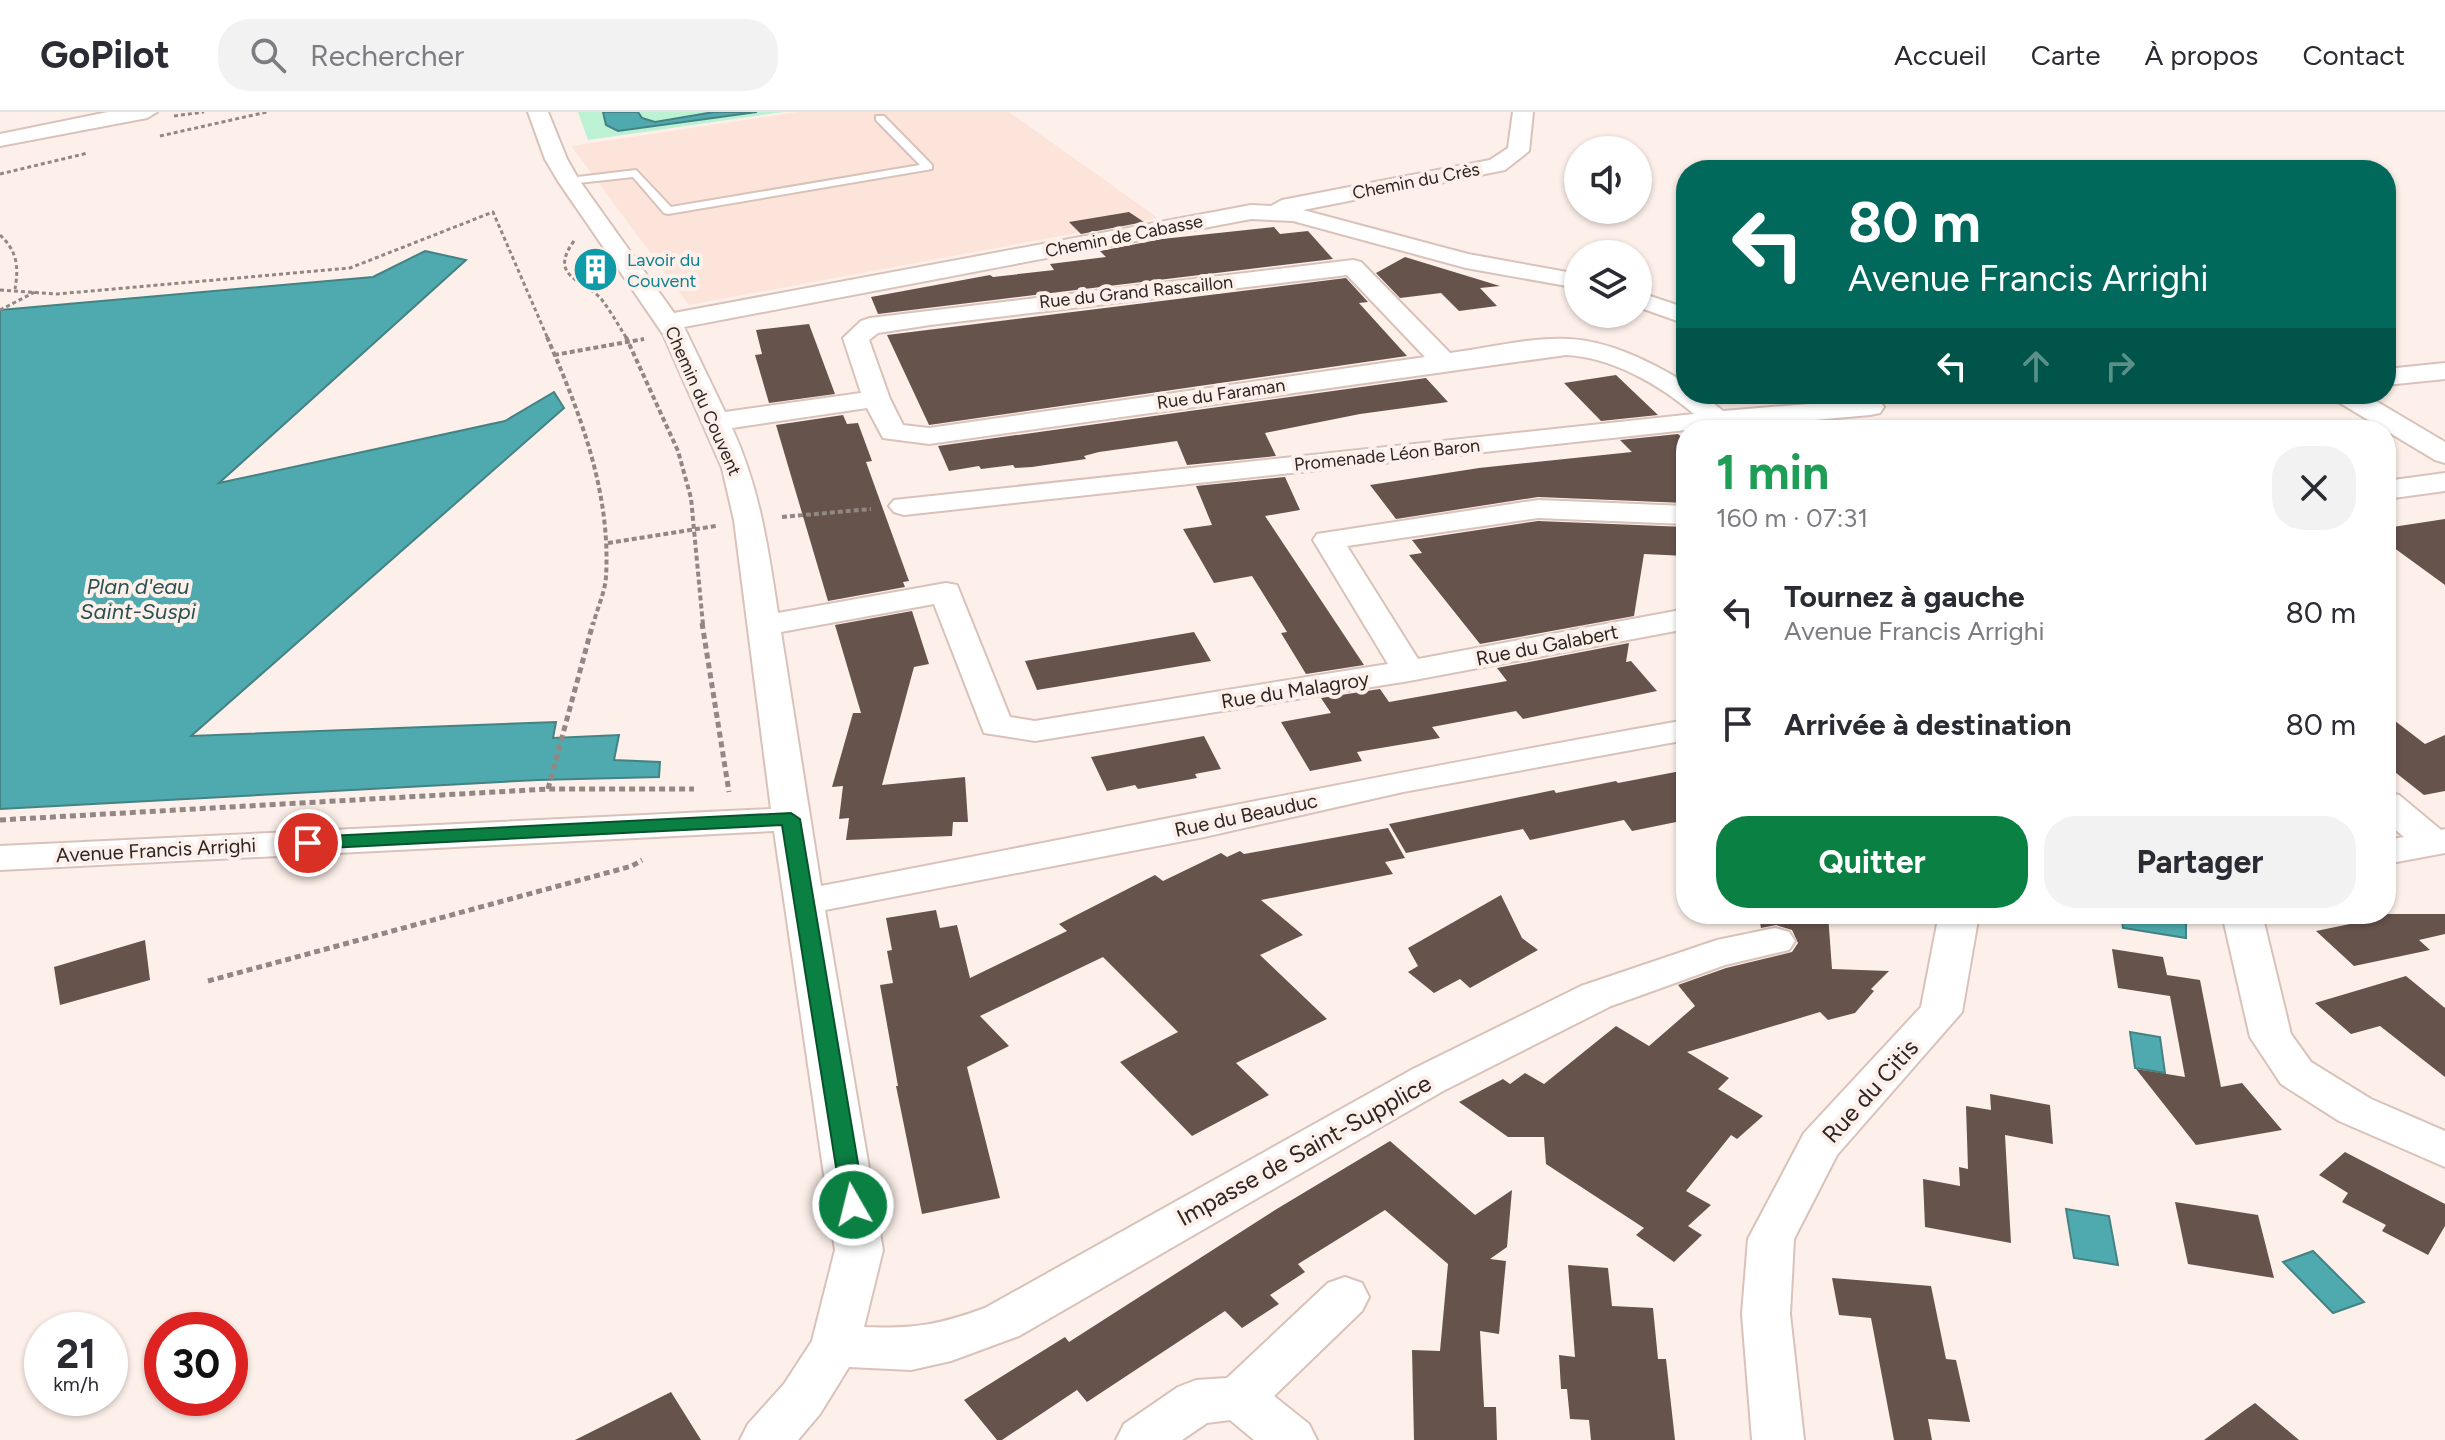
<!DOCTYPE html>
<html lang="fr">
<head>
<meta charset="utf-8">
<style>
	body { margin:0; font-family:Figtree,sans-serif; background:#f2f2f3; color:#2b2b33; height:100vh; display:flex; flex-direction:column; font-size:30px; white-space:nowrap }
	* { box-sizing:border-box; margin:0 }
	p { font-size:26px; color:#7c7c81 }
	.icon { flex:none; width:44px; height:44px; fill:none; stroke:currentColor; stroke-width:2; stroke-linecap:round; stroke-linejoin:round }
	.map { position:relative; flex:1; overflow:hidden }
	.panel { position:absolute; left:1676px; top:308px; width:720px; height:504px; display:flex; flex-direction:column; background:#fff; border-radius:32px; box-shadow:0 2px 6px #0004 }
	.panel>* { flex:none }
	.hud { position:absolute; left:1676px; top:48px; width:720px; height:244px; border-radius:32px; box-shadow:0 2px 6px #0004; background:#00695c; color:#fff; overflow:hidden }
	.controls { position:absolute; left:1564px; top:24px; display:grid; gap:16px }
	.controls a { display:grid; place-items:center; width:88px; height:88px; border-radius:50%; background:#fff; box-shadow:0 2px 6px #0004; font-size:40px }
	.speed { position:absolute; left:24px; top:1200px; display:flex; gap:16px; font-size:40px; font-weight:700; text-align:center }
	.speed>* { display:grid; place-content:center; width:104px; height:104px; border-radius:50%; background:#fff; box-shadow:0 2px 6px #0004; line-height:1 }
	.speed small { font-size:20px; font-weight:400 }
	.speed .limit { border:12px solid #d22; background:#fff; color:#111 }
	.pin { position:absolute; display:grid; place-items:center; width:68px; height:68px; color:#fff; margin:-34px; border:4px solid #fff; border-radius:50%; box-shadow:0 2px 8px #0007 }
	.me { position:absolute; width:88px; margin:-44px; rotate:352deg; stroke-linejoin:round; filter:drop-shadow(0 0 6px #0008) }
	.turn { display:flex; align-items:center; gap:28px; height:168px; padding:0 40px; font-size:36px }
	.turn .icon { width:104px; height:104px; stroke-width:2.5 }
	.turn b { display:block; font-size:56px; line-height:68px }
	.lanes { display:flex; align-items:center; height:76px; padding:0 40px; background:#0003; justify-content:center; gap:40px; direction:ltr }
	.lanes .off { opacity:.35 }
	.round { display:grid; place-items:center; flex:none; width:84px; height:84px; border-radius:32px; background:#f2f2f3 }
	.overview { display:flex; align-items:center; justify-content:space-between; height:136px; padding:0 40px }
	h1 { font-size:48px; font-weight:700; line-height:60px; color:#1e9e55 }
	.action { display:flex; gap:16px; margin-top:auto; padding:16px 40px }
	.action a { flex:1; height:92px; border-radius:32px; background:#0b8043; color:#fff; font-size:32px; font-weight:700; line-height:92px; text-align:center }
	.action a+a { background:#f2f2f3; color:#2b2b33 }
	ul { padding:0; list-style:none }
	li { display:flex; align-items:center; gap:24px; height:112px; padding:0 40px }
	li div { flex:1 }
	li b { display:block; font-size:30px }
	li em { font-style:normal }
	header { display:flex; align-items:center; gap:48px; box-sizing:border-box; height:112px; padding:0 40px; background:#fff; border-bottom:2px solid #e1e1e2 }
	header strong { font-size:38px }
	nav { display:flex; gap:44px; margin-inline-start:auto; font-size:28px }
	.search { width:560px; height:72px; background:#f2f2f3; display:flex; align-items:center; gap:20px; box-sizing:border-box; padding:0 28px; border-radius:32px; color:#7c7c81; font-size:30px }
	.map>svg:first-child { display:block }
	.built { fill:#fce4da }
	.green { fill:#bcf1d3 }
	.water { fill:#4eaaae; stroke:#448284; stroke-width:2 }
	.building { fill:#66544c }
	.lines { fill:none; stroke-linecap:round; stroke-linejoin:round }
	.lane-casing { stroke:#d8c2b9; stroke-width:4 }
	.street-casing { stroke:#d8c2b9; stroke-width:4 }
	.path-far2 { stroke:#928782; stroke-width:3; stroke-dasharray:4 3; stroke-linecap:butt }
	.path-far1 { stroke:#928782; stroke-width:4; stroke-dasharray:5 3; stroke-linecap:butt }
	.path { stroke:#928782; stroke-width:5; stroke-dasharray:6 4; stroke-linecap:butt }
	.lane { fill:#fff; fill-rule:evenodd }
	.street { fill:#fff; fill-rule:evenodd }
	.route { fill:#0b8043; stroke:#07532c; stroke-width:2 }
	.labels { text-anchor:middle; dominant-baseline:central; stroke-width:8; stroke-linejoin:round; paint-order:stroke }
	.far-street-label { font-size:18px; fill:#2e2622; stroke:#fdf0ea }
	.far-culture-label { font-size:18px; fill:#0d838f; stroke:#fdf0ea; text-anchor:start }
	.street-label { font-size:20px; fill:#2e2622; stroke:#fdf0ea }
	.water-label { font-size:22px; font-style:italic; fill:#275153; stroke:#fdf0ea }
	.near-street-label { font-size:24px; fill:#2e2622; stroke:#fdf0ea }
</style>
</head>
<body>
<header>
<strong>GoPilot</strong>
<div class="search"><svg class="icon" aria-label="search" viewBox="0 0 24 24"><circle cx="10" cy="10" r="6"/><path d="M15 15l6 6"/></svg>Rechercher</div>
<nav><a>Accueil</a><a>Carte</a><a>À propos</a><a>Contact</a></nav>
</header>
<div class="map">
<svg width="2445" height="1328" viewBox="0 0 2445 1328">
	<rect width="100%" height="100%" fill="#fdf0ea"/>
	<!-- built -->
	<path class="built" d="M797,0H1009L1158,106L689,193L571,34Z"/>
	<!-- green -->
	<path class="green" d="M578,0H783L588,28Z"/>
	<!-- water -->
	<path class="water" d="M603,0H638L642,6L655,10L714,0H757L618,19L606,13Z
		M425,139L466,148L219,371L505,309L554,280L564,296L191,624L556,610L553,626L619,623L614,648L660,650L659,665L538,668L0,697V198L373,165Z
		M2121,802L2186,805V826L2123,816Z
		M2130,920L2160,925L2165,961L2135,956Z
		M2066,1097L2109,1104L2118,1153L2074,1146Z
		M2313,1139L2364,1190L2333,1201L2283,1150Z"/>
	<!-- building -->
	<path class="building" d="M1129,100L1144,110L1081,122L1069,110Z
		M1274,115L1280,122L1308,119L1333,147L878,202L871,185L990,163L993,165L1054,158L1050,152L1106,145L1100,139L1162,127Z
		M1405,145L1500,174L1480,176L1497,194L1459,199L1441,181L1400,186L1376,161Z
		M1346,166L1368,190L1359,191L1407,244L929,313L887,223Z
		M809,212L835,282L769,291L755,243L762,242L756,218Z
		M1616,263L1658,303L1601,309L1564,271Z
		M1426,266L1448,290L1360,302L1265,321L1276,344L1187,353L1177,329L1099,340L1084,344L1086,347L1032,355L1015,356L1013,353L981,357L979,354L949,359L938,334Z
		M843,303L847,312L858,311L872,349L866,350L909,469L903,470L905,475L828,489L776,313Z
		M1678,322L1686,329V361H1680L1685,391L1538,385L1396,407L1370,373L1479,356L1632,340L1620,328Z
		M1285,365L1300,398L1265,404L1364,553L1306,562L1281,521L1287,520L1252,464L1214,471L1183,417L1212,413L1196,374Z
		M2445,407V473L2386,430V416Z
		M1538,409L1686,415V444L1644,442L1634,504L1480,532L1409,443L1422,441L1412,428Z
		M912,499L929,552L914,555L882,673L965,665L968,710H953L952,724L846,728L849,706L839,707L843,674L832,675L853,601H861L835,513Z
		M1194,520L1211,549L1037,578L1025,549Z
		M1629,531L1626,550L1631,549L1657,579L1523,607L1516,599L1432,615L1440,626L1357,640L1362,649L1310,659L1281,610L1331,601L1321,586L1380,577L1389,590L1507,569L1497,556Z
		M2386,602L2425,632L2445,623V679L2424,683L2386,653Z
		M1204,624L1221,657L1195,662L1197,666L1138,677L1135,673L1107,679L1091,645Z
		M1686,658V708L1632,719L1624,708L1530,728L1523,717L1406,741L1389,712L1554,678L1556,681L1616,669L1618,671Z
		M1388,716L1405,746L1385,750L1393,762L1261,788L1303,823L1260,843L1327,907L1236,951L1269,983L1192,1024L1120,950L1178,920L1103,845L980,904L1009,934L967,955L1000,1086L922,1102L896,974H898L880,873L893,871L887,839L892,838L886,806L936,798L940,816L957,813L970,866L1067,819L1059,812L1155,763L1163,769L1221,741L1227,745L1240,739L1244,742Z
		M1501,783L1522,826L1538,838L1470,876L1460,867L1434,881L1408,860L1418,854L1408,836Z
		M1774,802H1828L1832,857L1889,859L1871,877L1874,879L1855,901L1828,908L1820,900L1687,940L1729,966L1718,977L1763,1004L1737,1027L1731,1023L1686,1079L1711,1093L1688,1114L1702,1123L1674,1150L1636,1123L1644,1116L1546,1052L1544,1025H1508L1459,990L1503,967L1510,972L1525,961L1544,972L1616,914L1649,934L1695,894L1678,873L1726,856L1792,840L1798,831L1792,818L1776,813L1761,816L1759,805L1774,806Z
		M2339,802H2445V822L2419,828L2430,838L2354,854L2316,819L2350,812Z
		M145,828L150,868L60,893L54,855Z
		M2112,837L2163,845L2167,863L2200,868L2221,975L2242,971L2282,1018L2196,1033L2136,957L2185,965L2170,884L2118,876Z
		M2406,864L2445,896V965L2380,914L2351,922L2315,891Z
		M1990,982L2050,993L2053,1032L2005,1023L2011,1131L1925,1115L1923,1067L1960,1074L1959,1055L1968,1057L1966,994L1991,998Z
		M1390,1029L1475,1103L1512,1078L1507,1135L1490,1147L1506,1149L1499,1222L1480,1219L1484,1295H1496L1497,1328H1414L1412,1238L1440,1239L1448,1152L1385,1098L1298,1152L1305,1160L1270,1183L1279,1192L1242,1216L1225,1199L1087,1290L1077,1278L1002,1328H997L964,1288L1065,1225L1069,1230L1275,1098Z
		M2345,1040L2445,1092V1114L2428,1143L2382,1119L2386,1113L2342,1090L2348,1081L2319,1063Z
		M2175,1090L2258,1103L2274,1166L2188,1152Z
		M1568,1153L1608,1156L1612,1194L1653,1196L1658,1247H1666L1675,1328H1591L1589,1308L1570,1307L1567,1277H1561L1559,1243L1575,1245Z
		M1832,1166L1931,1174L1946,1247L1956,1248L1970,1310L1928,1307L1932,1328H1894L1871,1206L1839,1203Z
		M671,1280L701,1328H575Z
		M2255,1291L2299,1328H2204L2245,1298Z"/>
	<g class="lines">
		<defs>
			<path id="lane" d="M876,4H884L932,53V57L668,102L664,101L633,65L569,72L564,69L569,66L636,58L671,95L920,53L876,8Z"/>
			<path id="street" d="M108,0H157L147,6L0,34V22Z
				M528,0H548L567,47L579,68L674,201L1251,93L1271,94L1282,88L1490,48L1508,36L1513,0H1533L1529,39L1505,58L1303,98L1468,142L1578,162V176L1466,156L1293,109L1251,107L684,215L725,300L861,281L843,226L861,209L870,206L1353,148L1361,150L1450,241C1489,236 1530,225 1569,227C1610,229 1651,250 1686,271V282H1702L1723,299L1870,287L1880,289L1884,295L1880,301L1870,303L1737,315L1739,318H1686L904,403L894,400L889,394L894,388L1694,302C1660,273 1612,245 1566,243L929,332L883,326L867,296L732,316C760,377 768,435 778,501L946,471L957,473L1010,605L1035,609L1388,552L1313,428L1317,422L1538,388L1686,394V412L1538,406L1347,434L1418,547L1686,497V517L1409,569L1035,629L984,621L934,492L781,520L821,774C1109,719 1397,659 1686,608V628L1403,680L1204,725L825,798L883,1138L864,1215C913,1217 939,1213 985,1196L1413,957L1581,874L1717,828L1775,816L1789,820L1795,829L1789,838L1725,853L1611,894L1443,979L1019,1224L951,1249L911,1258L849,1255L820,1302L798,1328H740L748,1312L784,1272L812,1229L835,1138L774,719L0,758V734L771,697L734,408L722,356L663,222L558,69L545,47ZM1347,163L1425,245L929,316L903,313L890,287L869,228L878,221L930,213Z
				M1638,180L1686,196V212L1638,195Z
				M2445,251V267L2386,273V257Z
				M2332,282H2364L2445,330V351L2435,348L2335,288Z
				M2445,361V379L2386,387V369Z
				M2386,680L2399,683L2441,718L2445,717V741L2386,752V728L2404,725L2386,710Z
				M1939,802H1979L1962,900L1837,1043L1794,1127L1790,1202L1804,1328H1752L1742,1202L1748,1127L1804,1021L1921,895Z
				M2222,802H2262L2291,922L2311,950L2371,987L2445,1019V1055L2339,1009L2281,972L2250,925Z
				M1345,1165L1362,1171L1369,1185L1362,1199L1274,1284L1309,1312L1317,1328H1254L1230,1308L1207,1311L1182,1328H1116L1124,1312L1178,1275L1196,1268L1227,1266L1328,1171Z"/>
		</defs>
		<!-- lane casing -->
		<use href="#lane" class="lane-casing"/>
		<!-- street casing -->
		<use href="#street" class="street-casing"/>
		<!-- path-far2 -->
		<path class="path-far2" d="M174,4L204,0
			M160,24L267,0
			M0,62L88,41
			M0,123C17,139 19,154 15,177
			M574,129C547,166 585,167 602,188C611,200 619,214 627,227
			M0,178L57,182L350,156L493,100L548,227
			M0,198L35,180"/>
		<!-- path-far1 -->
		<path class="path-far1" d="M547,225C580,301 611,380 606,465C605,480 597,497 593,513
			M626,225L678,339L691,386L703,513
			M554,243L644,227
			M782,405L871,397
			M608,431L716,414"/>
		<!-- path -->
		<path class="path" d="M702,511L729,680
			M548,677L593,511
			M0,708L548,677H694
			M208,869L632,754L642,748"/>
		<!-- lane -->
		<use href="#lane" class="lane"/>
		<!-- street -->
		<use href="#street" class="street"/>
	</g>
	<!-- route -->
	<path class="route" d="M791,701L800,707L865,1093L861,1099L853,1102L845,1099L842,1093L782,713L308,737L299,731L308,725Z"/>
	<!-- icons -->
	<defs>
		<symbol id="building-disc" viewBox="-11 -11 22 22"><circle r="9.5" fill="#0f9aa8" stroke="#fdf0ea"/><path d="M-4-6H4V6H1V3H-1V6H-4ZM-2.5-4.3h1.7v1.8h-1.7ZM.8-4.3h1.7v1.8H.8ZM-2.5-1h1.7V.8h-1.7ZM.8-1h1.7V.8H.8Z" fill="#fff"/></symbol>
	</defs>
	<g fill-rule="evenodd">
		<use href="#building-disc" x="570" y="132" width="51" height="51"/>
	</g>
	<g class="labels">
		<!-- far-street labels -->
		<g class="far-street-label">
			<text transform="translate(1416 69) rotate(-11)">Chemin du Crès</text>
			<text transform="translate(1124 124) rotate(-11)">Chemin de Cabasse</text>
			<text transform="translate(1136 180) rotate(-6)">Rue du Grand Rascaillon</text>
			<text transform="translate(1221 282) rotate(-8)">Rue du Faraman</text>
			<text transform="translate(703 289) rotate(66)">Chemin du Couvent</text>
			<text transform="translate(1387 343) rotate(-6)">Promenade Léon Baron</text>
		</g>
		<!-- far-culture labels -->
		<g class="far-culture-label">
			<text x="627" y="148">Lavoir du<tspan x="627" dy="21">Couvent</tspan></text>
		</g>
		<!-- street labels -->
		<g class="street-label">
			<text transform="translate(1547 533) rotate(-11)">Rue du Galabert</text>
			<text transform="translate(1295 578) rotate(-9)">Rue du Malagroy</text>
			<text transform="translate(1246 703) rotate(-12)">Rue du Beauduc</text>
			<text transform="translate(156 738) rotate(-3)">Avenue Francis Arrighi</text>
		</g>
		<!-- water labels -->
		<g class="water-label">
			<text x="138" y="474">Plan d'eau<tspan x="138" dy="25">Saint-Suspi</tspan></text>
		</g>
		<!-- near-street labels -->
		<g class="near-street-label">
			<text transform="translate(1870 979) rotate(-48)">Rue du Citis</text>
			<text transform="translate(1304 1038) rotate(-29)">Impasse de Saint-Supplice</text>
		</g>
	</g>
</svg>
<div class="controls">
<a><svg class="icon" aria-label="sound" viewBox="0 0 24 24"><path d="M4 9h4l5-4v14l-5-4H4zM17 9q2 3 0 6"/></svg></a>
<a><svg class="icon" aria-label="layers" viewBox="0 0 24 24"><path d="M12 4l9 5-9 5-9-5zM3 14l9 5 9-5"/></svg></a>
</div>
<div class="speed"><div>21<small>km/h</small></div><div class="limit">30</div></div>
<div class="pin" style="left:308px;top:731px;background:#d93025"><svg class="icon" aria-label="arrive" viewBox="0 0 24 24"><path d="M6 21V4h12l-3 4 3 4H6"/></svg></div>
<svg class="me" style="left:853px;top:1093px" viewBox="-20 -20 40 40"><circle r="17" fill="#0b8043" stroke="#fff" stroke-width="3"/><path d="M0-11L8 9 0 5-8 9z" fill="#fff"/></svg>
<div class="hud">
<div class="turn"><svg class="icon" aria-label="left" viewBox="0 0 24 24"><path d="M17 20v-9H6M10 6l-5 5 5 5"/></svg><div><b>80 m</b>Avenue Francis Arrighi</div></div>
<div class="lanes"><svg class="icon" aria-label="left" viewBox="0 0 24 24"><path d="M17 20v-9H6M10 6l-5 5 5 5"/></svg><svg class="icon off" aria-label="ahead" viewBox="0 0 24 24"><path d="M12 20V5M6 11l6-6 6 6"/></svg><svg class="icon off" aria-label="right" viewBox="0 0 24 24"><path d="M7 20v-9h11M14 6l5 5-5 5"/></svg></div>
</div>
<section class="panel">
<div class="overview"><div><h1>1 min</h1><p>160 m · 07:31</p></div><a class="round"><svg class="icon" aria-label="close" viewBox="0 0 24 24"><path d="M6 6l12 12M18 6L6 18"/></svg></a></div>
<ul>
<li><svg class="icon" aria-label="left" viewBox="0 0 24 24"><path d="M17 20v-9H6M10 6l-5 5 5 5"/></svg><div><b>Tournez à gauche</b><p>Avenue Francis Arrighi</p></div><em>80 m</em></li>
<li><svg class="icon" aria-label="arrive" viewBox="0 0 24 24"><path d="M6 21V4h12l-3 4 3 4H6"/></svg><div><b>Arrivée à destination</b></div><em>80 m</em></li>
</ul>
<div class="action"><a>Quitter</a><a>Partager</a></div>
</section>
</div>
</body>
</html>
